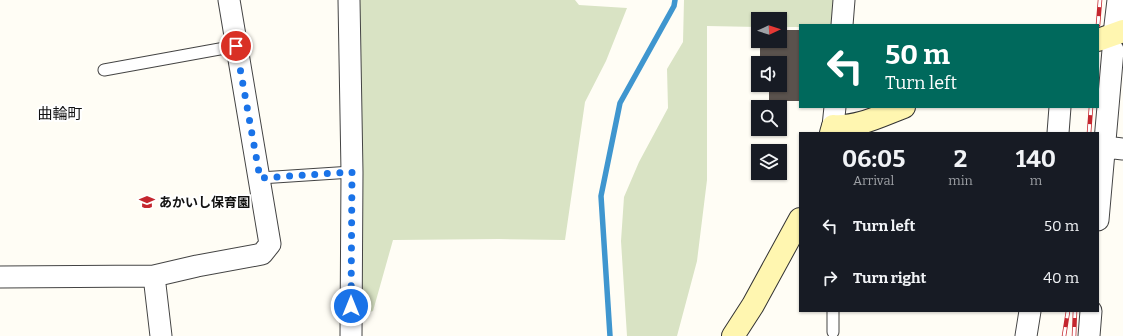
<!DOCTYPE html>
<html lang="en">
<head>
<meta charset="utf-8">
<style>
	body { margin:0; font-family:Bitter,"Noto Sans JP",serif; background:#20242c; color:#f1f3f6; height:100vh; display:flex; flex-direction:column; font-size:15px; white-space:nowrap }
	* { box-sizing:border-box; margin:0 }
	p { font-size:13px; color:#9ea1a6 }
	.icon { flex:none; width:22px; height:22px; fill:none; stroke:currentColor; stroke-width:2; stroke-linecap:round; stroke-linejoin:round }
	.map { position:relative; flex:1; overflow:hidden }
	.details { position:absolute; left:799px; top:132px; width:300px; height:180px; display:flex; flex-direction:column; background:#171b24; border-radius:0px; box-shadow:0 1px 3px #0004 }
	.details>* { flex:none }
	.banner { position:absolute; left:799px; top:24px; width:300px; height:84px; border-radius:0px; box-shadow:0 1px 3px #0004; background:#00695c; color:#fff; overflow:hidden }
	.needle { width:26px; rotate:86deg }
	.tools { position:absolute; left:751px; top:12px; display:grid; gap:8px }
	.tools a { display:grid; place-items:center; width:36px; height:36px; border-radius:0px; background:#171b24; box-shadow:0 1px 3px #0004; font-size:20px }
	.pin { position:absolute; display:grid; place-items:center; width:34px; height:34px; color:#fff; margin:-17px; border:2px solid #fff; border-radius:50%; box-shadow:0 1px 4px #0007 }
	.me { position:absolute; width:44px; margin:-22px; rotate:0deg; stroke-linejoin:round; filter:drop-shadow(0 0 3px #0008) }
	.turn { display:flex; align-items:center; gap:14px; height:84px; padding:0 20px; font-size:18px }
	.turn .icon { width:52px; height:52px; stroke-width:2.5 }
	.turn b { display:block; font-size:28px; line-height:34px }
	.eta { display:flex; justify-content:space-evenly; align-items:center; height:68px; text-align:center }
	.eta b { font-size:24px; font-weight:700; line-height:28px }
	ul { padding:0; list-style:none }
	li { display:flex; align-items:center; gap:12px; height:52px; padding:0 20px }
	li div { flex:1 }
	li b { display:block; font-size:15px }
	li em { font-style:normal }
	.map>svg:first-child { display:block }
	.cemetery { fill:#d9e3c4 }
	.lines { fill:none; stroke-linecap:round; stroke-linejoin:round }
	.stream { stroke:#3f96cf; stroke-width:5.5 }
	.building { fill:#5a524d }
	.lane-casing { stroke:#444; stroke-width:13 }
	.street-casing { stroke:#444; stroke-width:23 }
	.secondary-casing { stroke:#333; stroke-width:24 }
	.lane { stroke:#fff; stroke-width:11 }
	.street { stroke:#fff; stroke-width:21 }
	.secondary { stroke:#fff6b0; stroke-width:22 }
	.rail-casing { stroke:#c4262e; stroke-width:4.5 }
	.rail { stroke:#fff; stroke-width:3; stroke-dasharray:9; stroke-linecap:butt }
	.route { stroke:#1a73e8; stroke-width:7; stroke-dasharray:0 12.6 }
	.labels { text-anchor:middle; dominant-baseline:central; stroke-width:4; stroke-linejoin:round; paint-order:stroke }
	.poi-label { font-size:13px; font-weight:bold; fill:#111; stroke:#fff; text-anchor:start }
	.quarter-label { font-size:15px; fill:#111; stroke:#fff }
</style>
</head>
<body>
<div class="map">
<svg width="1123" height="336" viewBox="0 0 1123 336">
	<rect width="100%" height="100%" fill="#fffdf5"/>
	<!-- cemetery -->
	<path class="cemetery" d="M356,0H575L579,5L627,8L606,61L585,102L565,240L499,239L393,240L373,311L357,316Z
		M684,0H836V25H800V27H780V19H758V27L707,26V180L697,261L677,336H627L621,241L624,197L639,162L668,108L667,69L683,42Z"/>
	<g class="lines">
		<!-- stream -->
		<path class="stream" d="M610,336L601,196L620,103L674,6L675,0"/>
	</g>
	<!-- building -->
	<path class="building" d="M780,30H800V101H769V85H780V63H760V41H780Z"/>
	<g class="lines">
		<defs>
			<path id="lane" d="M104,70L236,46
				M260,178L352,172
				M833,332V311"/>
			<path id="street" d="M349,0L352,172L351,336
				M842,25L844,0
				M1114,34L1118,0
				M833,126L835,107
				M1058,133L1060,107
				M1098,146L1123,149
				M1098,220L1113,50
				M154,276L161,336
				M0,277L154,276L197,266L262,254L270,244L229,0
				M1026,336L1030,311
				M1089,336L1091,311"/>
			<path id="secondary" d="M1098,40L1123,31
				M831,133L833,126C858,128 882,115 904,107
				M733,336L753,305L800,219"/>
		</defs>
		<!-- lane casing -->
		<use href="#lane" class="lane-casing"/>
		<!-- street casing -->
		<use href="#street" class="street-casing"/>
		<!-- secondary casing -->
		<use href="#secondary" class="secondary-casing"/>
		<!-- lane -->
		<use href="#lane" class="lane"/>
		<!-- street -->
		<use href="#street" class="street"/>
		<!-- secondary -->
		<use href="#secondary" class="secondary"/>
		<defs>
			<path id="rail" d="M1098,25L1100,0
				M1089,133L1091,107
				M1064,336L1068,311
				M1074,336L1075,311"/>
		</defs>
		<!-- rail casing -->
		<use href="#rail" class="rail-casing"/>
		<!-- rail -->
		<use href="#rail" class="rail"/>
	</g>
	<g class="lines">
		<!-- route -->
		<path class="route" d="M236,46L260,178L352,172L351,306"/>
	</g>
	<!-- icons -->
	<defs>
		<symbol id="school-bare" viewBox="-9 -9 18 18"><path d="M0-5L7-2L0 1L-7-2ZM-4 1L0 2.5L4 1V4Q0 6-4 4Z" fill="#c4262e" stroke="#fff" stroke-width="2.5" paint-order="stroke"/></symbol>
	</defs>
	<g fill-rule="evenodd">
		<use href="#school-bare" x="136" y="191" width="22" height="22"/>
	</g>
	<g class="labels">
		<!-- poi labels -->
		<g class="poi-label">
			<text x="159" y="202">あかいし保育園</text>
		</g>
		<!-- quarter labels -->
		<g class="quarter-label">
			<text x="60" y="114">曲輪町</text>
		</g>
	</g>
</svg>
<div class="tools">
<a><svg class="needle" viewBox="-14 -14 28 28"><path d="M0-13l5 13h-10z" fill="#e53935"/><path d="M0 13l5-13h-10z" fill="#9ea1a6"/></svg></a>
<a><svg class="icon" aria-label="sound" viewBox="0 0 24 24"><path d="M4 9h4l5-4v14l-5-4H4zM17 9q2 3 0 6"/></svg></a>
<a><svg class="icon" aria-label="search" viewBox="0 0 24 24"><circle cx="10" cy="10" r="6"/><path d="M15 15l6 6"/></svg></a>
<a><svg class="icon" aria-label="layers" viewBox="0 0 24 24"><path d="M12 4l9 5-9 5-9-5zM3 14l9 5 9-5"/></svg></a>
</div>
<div class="pin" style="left:236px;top:46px;background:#d93025"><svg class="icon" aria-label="arrive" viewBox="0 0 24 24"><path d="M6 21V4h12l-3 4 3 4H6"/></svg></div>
<svg class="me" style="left:351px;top:306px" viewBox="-20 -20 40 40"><circle r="17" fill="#1a73e8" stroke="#fff" stroke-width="3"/><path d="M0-11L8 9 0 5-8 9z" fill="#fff"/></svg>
<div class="banner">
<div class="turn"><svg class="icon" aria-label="left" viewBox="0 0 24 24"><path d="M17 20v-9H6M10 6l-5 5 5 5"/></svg><div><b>50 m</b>Turn left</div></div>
</div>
<section class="details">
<div class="eta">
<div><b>06:05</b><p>Arrival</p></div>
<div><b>2</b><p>min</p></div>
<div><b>140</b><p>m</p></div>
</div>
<ul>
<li><svg class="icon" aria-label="left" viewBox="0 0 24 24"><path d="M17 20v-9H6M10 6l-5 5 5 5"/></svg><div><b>Turn left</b></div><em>50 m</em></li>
<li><svg class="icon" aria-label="right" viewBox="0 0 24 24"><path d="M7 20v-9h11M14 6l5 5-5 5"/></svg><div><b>Turn right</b></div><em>40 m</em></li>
</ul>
</section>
</div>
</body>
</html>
